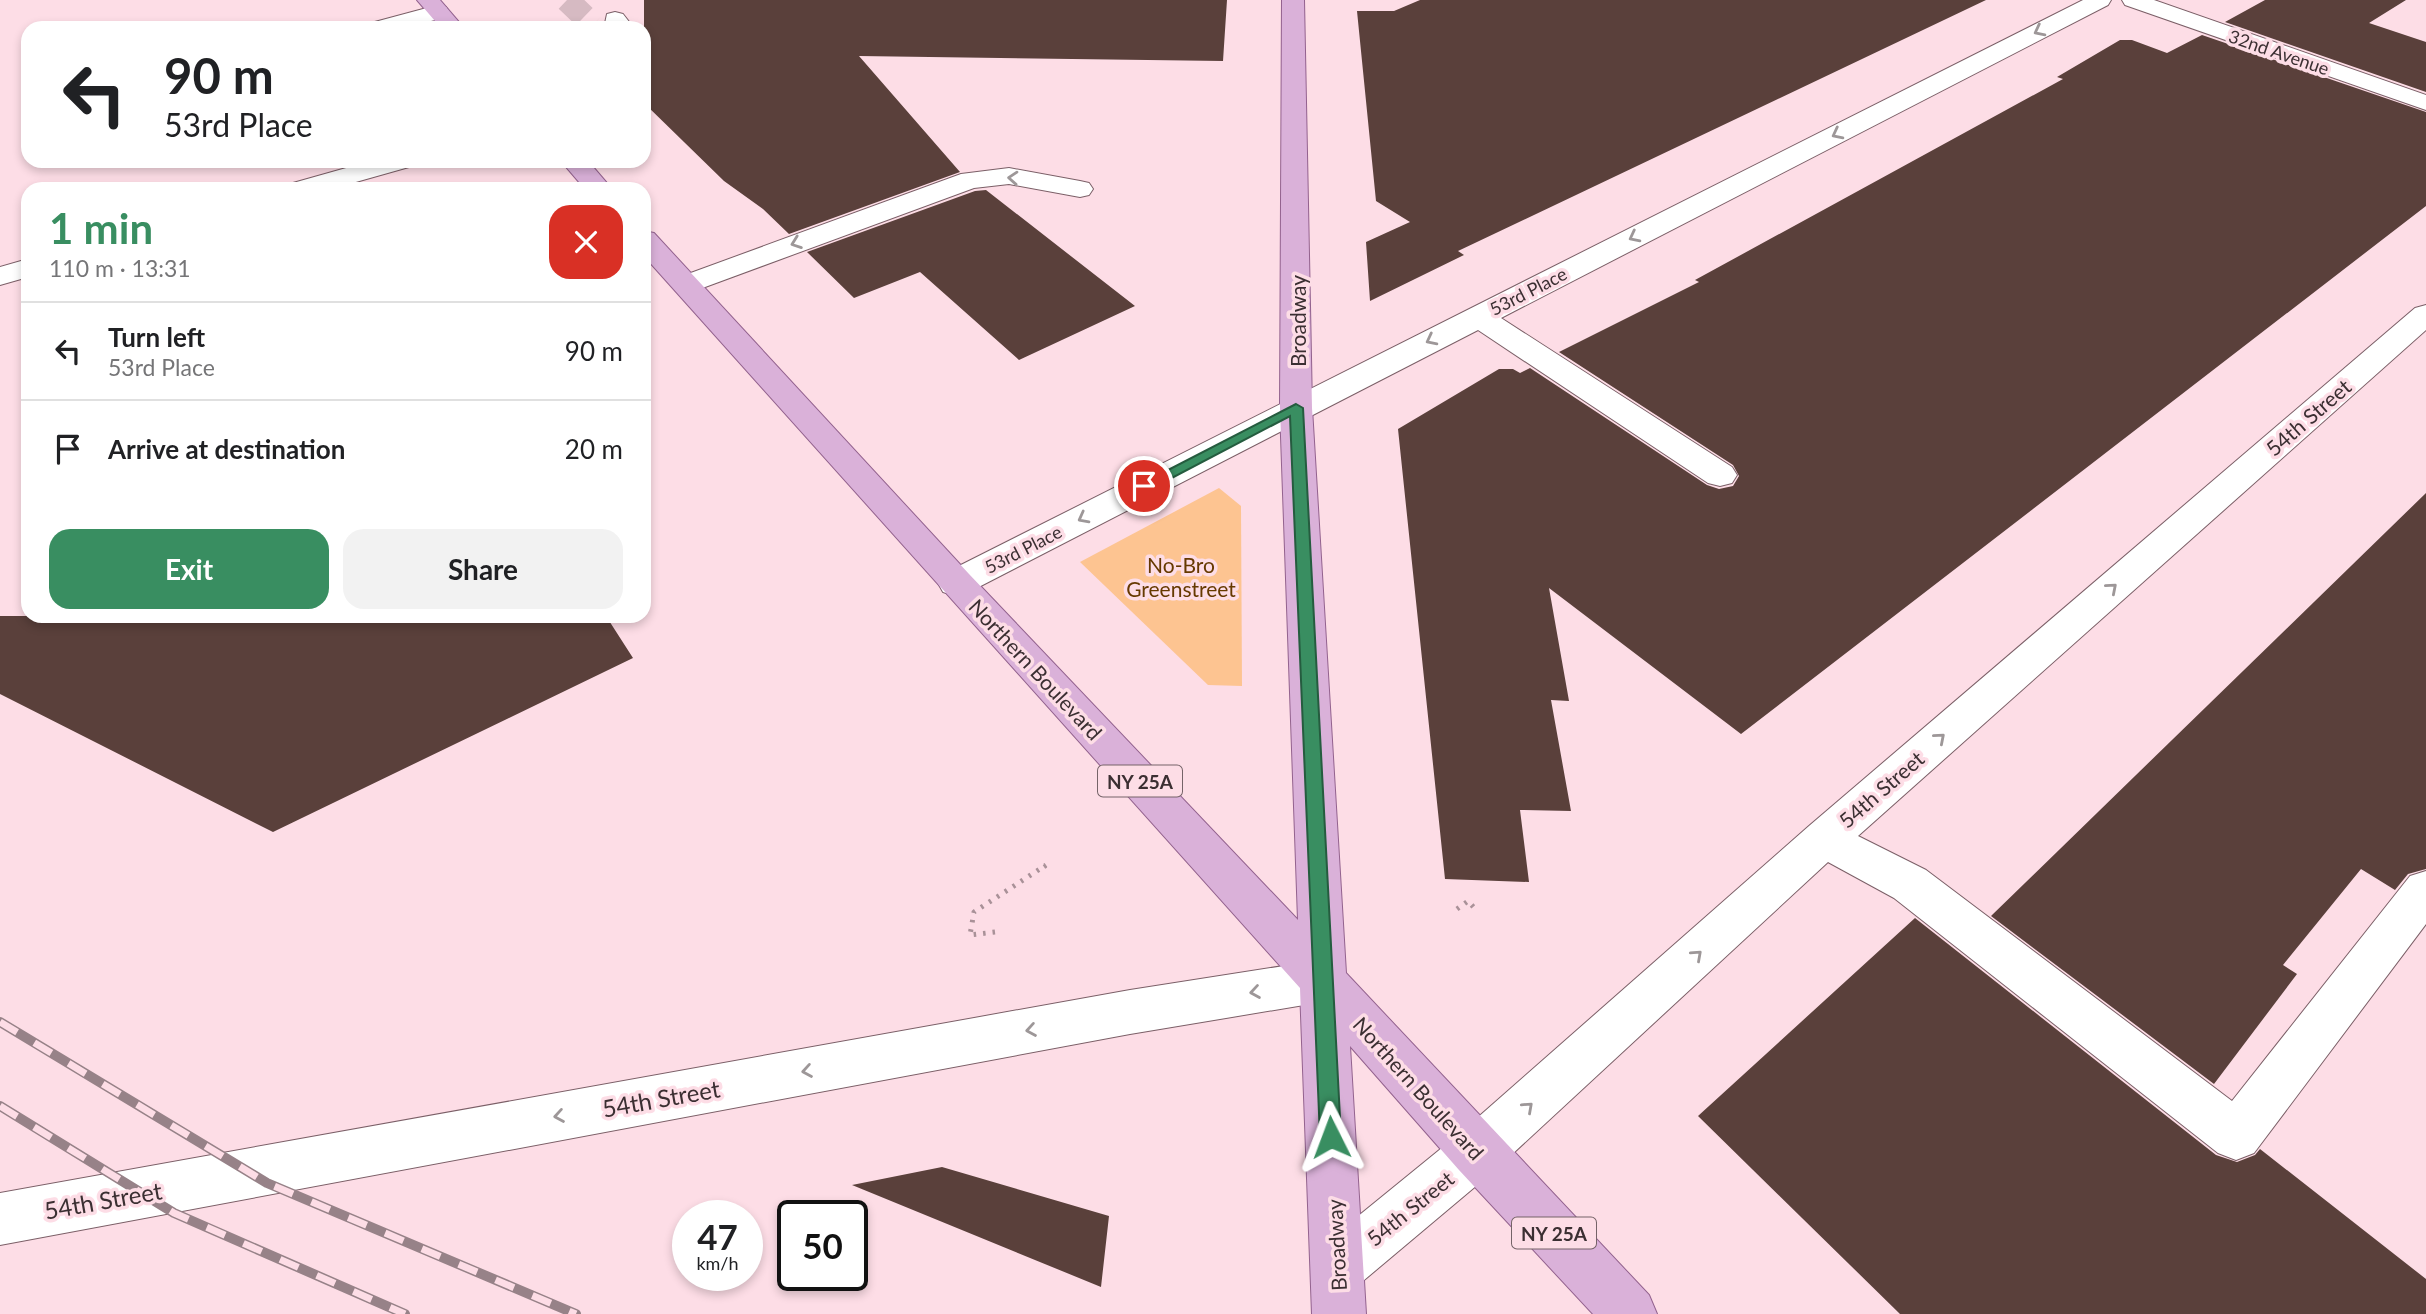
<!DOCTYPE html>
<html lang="en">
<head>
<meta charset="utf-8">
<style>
	body { margin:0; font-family:Lato,sans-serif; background:#f2f2f2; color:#202124; height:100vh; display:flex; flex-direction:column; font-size:26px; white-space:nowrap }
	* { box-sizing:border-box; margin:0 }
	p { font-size:23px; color:#757577 }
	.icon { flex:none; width:38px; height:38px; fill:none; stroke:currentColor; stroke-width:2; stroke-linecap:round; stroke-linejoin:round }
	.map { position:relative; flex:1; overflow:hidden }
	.details { position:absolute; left:21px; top:182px; width:630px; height:441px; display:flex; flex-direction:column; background:#fff; border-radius:21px; box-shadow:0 4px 10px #0003 }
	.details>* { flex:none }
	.banner { position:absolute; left:21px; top:21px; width:630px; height:147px; border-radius:21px; box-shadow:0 4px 10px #0003; background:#fff; color:#202124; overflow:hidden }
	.speed { position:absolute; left:672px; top:1200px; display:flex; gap:14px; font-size:35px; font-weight:700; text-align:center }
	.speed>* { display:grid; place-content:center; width:91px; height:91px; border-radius:50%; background:#fff; box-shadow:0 4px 10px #0003; line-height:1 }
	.speed small { font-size:18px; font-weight:400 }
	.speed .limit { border:4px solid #111; border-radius:10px; background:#fff; color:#111 }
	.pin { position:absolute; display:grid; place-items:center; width:60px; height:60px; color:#fff; margin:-30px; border:4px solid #fff; border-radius:50%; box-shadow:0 2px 7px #0007 }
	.me { position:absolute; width:77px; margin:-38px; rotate:357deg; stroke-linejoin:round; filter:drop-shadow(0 0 5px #0008) }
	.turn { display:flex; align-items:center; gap:24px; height:147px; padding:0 28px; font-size:32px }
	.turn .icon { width:91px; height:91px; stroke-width:2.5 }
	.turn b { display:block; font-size:49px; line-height:60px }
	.round { display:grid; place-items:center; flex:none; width:74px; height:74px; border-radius:21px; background:#f2f2f2 }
	.headline { display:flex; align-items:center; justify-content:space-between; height:119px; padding:0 28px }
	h1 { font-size:42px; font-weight:700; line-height:52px; color:#398e61 }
	.primary-button { display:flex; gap:14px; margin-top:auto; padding:14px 28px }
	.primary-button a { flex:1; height:80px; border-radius:21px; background:#398e61; color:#fff; font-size:28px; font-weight:700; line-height:80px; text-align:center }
	.primary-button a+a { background:#f2f2f2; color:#202124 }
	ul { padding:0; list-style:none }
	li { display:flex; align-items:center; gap:21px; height:98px; padding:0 28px; border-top:2px solid #e0e0e0 }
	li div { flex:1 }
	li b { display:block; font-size:26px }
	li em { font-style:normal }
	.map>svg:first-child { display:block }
	.green { fill:#fdc491 }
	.building { fill:#5a403b }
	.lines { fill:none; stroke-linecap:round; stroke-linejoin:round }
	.minor-tunnel { stroke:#d6bac2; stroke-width:24; stroke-dasharray:24 12; stroke-linecap:butt }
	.minor-casing { stroke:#7b5f67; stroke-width:2 }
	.major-casing { stroke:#93628e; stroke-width:2 }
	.path-far1 { stroke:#a99198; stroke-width:4.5; stroke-dasharray:2 5; stroke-linecap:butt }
	.path { stroke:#a99198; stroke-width:5; stroke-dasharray:2.5 7; stroke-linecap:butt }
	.minor { fill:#fff; fill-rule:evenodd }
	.major { fill:#dab1d9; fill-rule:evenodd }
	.rail-casing { stroke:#978288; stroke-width:10 }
	.rail { stroke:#fddde6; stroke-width:7; stroke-dasharray:20; stroke-linecap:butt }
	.oneway { stroke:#9d9798 }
	.route { fill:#398e61; stroke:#255c3f; stroke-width:2 }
	.labels { text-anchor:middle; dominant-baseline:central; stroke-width:7; stroke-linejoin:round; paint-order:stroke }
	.far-street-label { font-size:18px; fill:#3b2f32; stroke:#fddde6 }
	.shield { fill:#fddde6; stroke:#756368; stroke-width:2 }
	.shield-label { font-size:19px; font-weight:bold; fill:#3b2f32 }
	.street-label { font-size:21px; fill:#3b2f32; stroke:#fddde6 }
	.park-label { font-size:21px; fill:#663900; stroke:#fddde6 }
	.near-street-label { font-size:24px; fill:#3b2f32; stroke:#fddde6 }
</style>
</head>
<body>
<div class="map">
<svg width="2426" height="1314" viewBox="0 0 2426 1314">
	<rect width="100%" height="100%" fill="#fddde6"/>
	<!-- green -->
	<path class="green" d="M1219,488L1241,506L1242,686L1208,685L1080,562Z"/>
	<!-- building -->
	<path class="building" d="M644,0H1227L1223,61L859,56L960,172L789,234L763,209L724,181L644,103Z
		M1420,0H1986L1458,251L1464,255L1370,301L1366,242L1410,222L1376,201L1357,11H1394Z
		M2265,0H2406L2369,23L2426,42V92L2225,22Z
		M2202,35L2426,112V206L1741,734L1549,588L1569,701L1551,700L1571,811L1520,810L1529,882L1445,879L1398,429L1499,369H1513L1520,373L1530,368L1707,485L1719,489L1733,486L1739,476L1733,465L1559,352L1699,282L1695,280L2063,79L2057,77L2120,40H2132L2167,53Z
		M986,190L1135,306L1019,360L920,272L854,298L807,252L975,191Z
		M2426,493V869L2408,874L2395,890L2361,869L2283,965L2297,974L2214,1084L1991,916Z
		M0,616H606L633,658L273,832L0,694Z
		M1915,918L2216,1155L2237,1162L2255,1155L2260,1149L2426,1279V1314H1900L1698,1116Z
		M942,1167L1109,1216L1101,1287L852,1185Z"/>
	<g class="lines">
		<!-- minor-tunnel -->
		<path class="minor-tunnel" d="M567,0L593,25"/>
		<defs>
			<path id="minor" d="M2083,0H2111L2108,5L1501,318L1732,467L1737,475L1732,483L1720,486L1708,483L1478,330L969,592L956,596L943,592L938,583L943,574Z
				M2122,0H2154L2426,95V110L2125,5Z
				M438,5L446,7L449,12L446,17L405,28H368L371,23Z
				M615,12L623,14L630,23L627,28H604L607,14Z
				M371,161H413L409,167L331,189H289L293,183Z
				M1009,168L1080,181L1089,183L1093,189L1089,195L1080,197L1009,184L974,188L697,290L687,293L677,290L672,284L677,278L961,174Z
				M28,259V277L0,285V267Z
				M2426,305V330L1858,836L1926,870L2232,1101L2410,876L2426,871V924L2254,1153L2236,1160L2218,1153L1894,898L1828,862L1495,1170L1357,1286L1338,1294L1319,1286L1311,1267L1319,1248L1459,1134L1809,826L2415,308Z
				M1322,960L1338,966L1345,981L1338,996L1322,1002L1130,1034L0,1245V1193L1130,990Z"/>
			<path id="major" d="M417,0H440L464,28H441Z
				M1282,0H1304L1312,408L1346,973L1649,1295L1657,1314H1593L1459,1170L1350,1046L1366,1314H1312L1300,988L644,256V231L654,233L969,574L1298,920L1280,408Z
				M561,161H588L612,189H585Z"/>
		</defs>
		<!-- minor casing -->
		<use href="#minor" class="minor-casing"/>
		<!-- major casing -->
		<use href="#major" class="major-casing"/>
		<!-- path-far1 -->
		<path class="path-far1" d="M1044,867L1047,865"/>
		<!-- path -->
		<path class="path" d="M1457,909L1468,901L1477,911
			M995,932L970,935L974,912L1046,865"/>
		<!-- minor -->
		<use href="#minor" class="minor"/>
		<!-- major -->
		<use href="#major" class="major"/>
		<defs>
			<path id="rail" d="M0,1022L267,1183L576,1314
				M0,1106L174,1213L405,1314"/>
		</defs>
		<!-- rail casing -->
		<use href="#rail" class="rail-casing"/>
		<!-- rail -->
		<use href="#rail" class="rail"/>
	</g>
	<!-- one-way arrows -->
	<defs><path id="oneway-chevron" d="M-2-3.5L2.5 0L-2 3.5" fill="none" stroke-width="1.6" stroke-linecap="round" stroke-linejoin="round" transform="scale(1.75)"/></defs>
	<g class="oneway">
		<use href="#oneway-chevron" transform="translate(2039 31) rotate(153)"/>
		<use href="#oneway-chevron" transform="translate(1837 134) rotate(153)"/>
		<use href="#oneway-chevron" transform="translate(1013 178) rotate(-176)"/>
		<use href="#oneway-chevron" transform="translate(1634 237) rotate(153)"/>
		<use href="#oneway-chevron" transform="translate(796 243) rotate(160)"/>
		<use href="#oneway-chevron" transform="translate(1431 340) rotate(153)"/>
		<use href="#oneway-chevron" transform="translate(1083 518) rotate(152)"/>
		<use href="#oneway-chevron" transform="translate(2112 588) rotate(-41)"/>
		<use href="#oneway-chevron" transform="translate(1940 738) rotate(-41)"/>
		<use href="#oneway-chevron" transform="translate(1697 955) rotate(-42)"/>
		<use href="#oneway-chevron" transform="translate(1255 992) rotate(171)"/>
		<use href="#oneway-chevron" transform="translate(1031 1030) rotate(170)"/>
		<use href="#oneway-chevron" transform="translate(807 1071) rotate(170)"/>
		<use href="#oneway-chevron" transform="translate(1528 1107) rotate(-42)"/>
		<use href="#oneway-chevron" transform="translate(559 1116) rotate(170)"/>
	</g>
	<!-- route -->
	<path class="route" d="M1296,404L1303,408L1341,1137L1338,1144L1331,1147L1323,1144L1320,1137L1290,416L1149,490H1139L1137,486Z"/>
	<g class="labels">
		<!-- far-street labels -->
		<g class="far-street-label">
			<text transform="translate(2279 52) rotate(19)">32nd Avenue</text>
			<text transform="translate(1528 291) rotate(-27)">53rd Place</text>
			<text transform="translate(1023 549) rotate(-27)">53rd Place</text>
		</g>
		<!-- shield labels -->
		<g class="shield">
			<rect x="1098" y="765.5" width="84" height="31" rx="5"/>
			<rect x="1512" y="1217.5" width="84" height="31" rx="5"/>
		</g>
		<g class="shield-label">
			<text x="1140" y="781">NY 25A</text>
			<text x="1554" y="1233">NY 25A</text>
		</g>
		<!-- street labels -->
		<g class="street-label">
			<text transform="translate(1297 321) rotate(-90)">Broadway</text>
			<text transform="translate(2308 417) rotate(-41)">54th Street</text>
			<text transform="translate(1036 669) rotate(47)">Northern Boulevard</text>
			<text transform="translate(1881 789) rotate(-41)">54th Street</text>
			<text transform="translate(1419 1088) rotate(48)">Northern Boulevard</text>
			<text transform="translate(1410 1208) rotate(-39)">54th Street</text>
			<text transform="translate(1336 1245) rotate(-93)">Broadway</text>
		</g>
		<!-- park labels -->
		<g class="park-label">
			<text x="1181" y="564">No-Bro<tspan x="1181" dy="24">Greenstreet</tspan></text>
		</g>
		<!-- near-street labels -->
		<g class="near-street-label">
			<text transform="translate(661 1098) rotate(-10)">54th Street</text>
			<text transform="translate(103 1200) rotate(-10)">54th Street</text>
		</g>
	</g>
</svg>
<div class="speed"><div>47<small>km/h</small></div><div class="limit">50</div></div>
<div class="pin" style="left:1144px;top:486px;background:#d93025"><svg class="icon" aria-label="arrive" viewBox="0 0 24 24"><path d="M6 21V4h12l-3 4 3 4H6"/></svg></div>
<svg class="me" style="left:1331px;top:1137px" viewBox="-20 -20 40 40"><path d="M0-17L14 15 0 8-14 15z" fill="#398e61" stroke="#fff" stroke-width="4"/></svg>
<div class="banner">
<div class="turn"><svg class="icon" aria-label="left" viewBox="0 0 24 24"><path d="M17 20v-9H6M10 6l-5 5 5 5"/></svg><div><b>90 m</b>53rd Place</div></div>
</div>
<section class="details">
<div class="headline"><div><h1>1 min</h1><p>110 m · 13:31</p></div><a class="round" style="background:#d93025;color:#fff"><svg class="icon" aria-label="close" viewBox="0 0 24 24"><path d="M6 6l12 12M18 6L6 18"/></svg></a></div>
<ul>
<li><svg class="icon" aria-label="left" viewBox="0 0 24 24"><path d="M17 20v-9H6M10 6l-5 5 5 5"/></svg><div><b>Turn left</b><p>53rd Place</p></div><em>90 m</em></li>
<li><svg class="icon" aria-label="arrive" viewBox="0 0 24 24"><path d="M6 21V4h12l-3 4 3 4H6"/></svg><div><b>Arrive at destination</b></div><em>20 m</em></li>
</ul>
<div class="primary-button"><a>Exit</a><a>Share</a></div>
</section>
</div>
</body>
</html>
